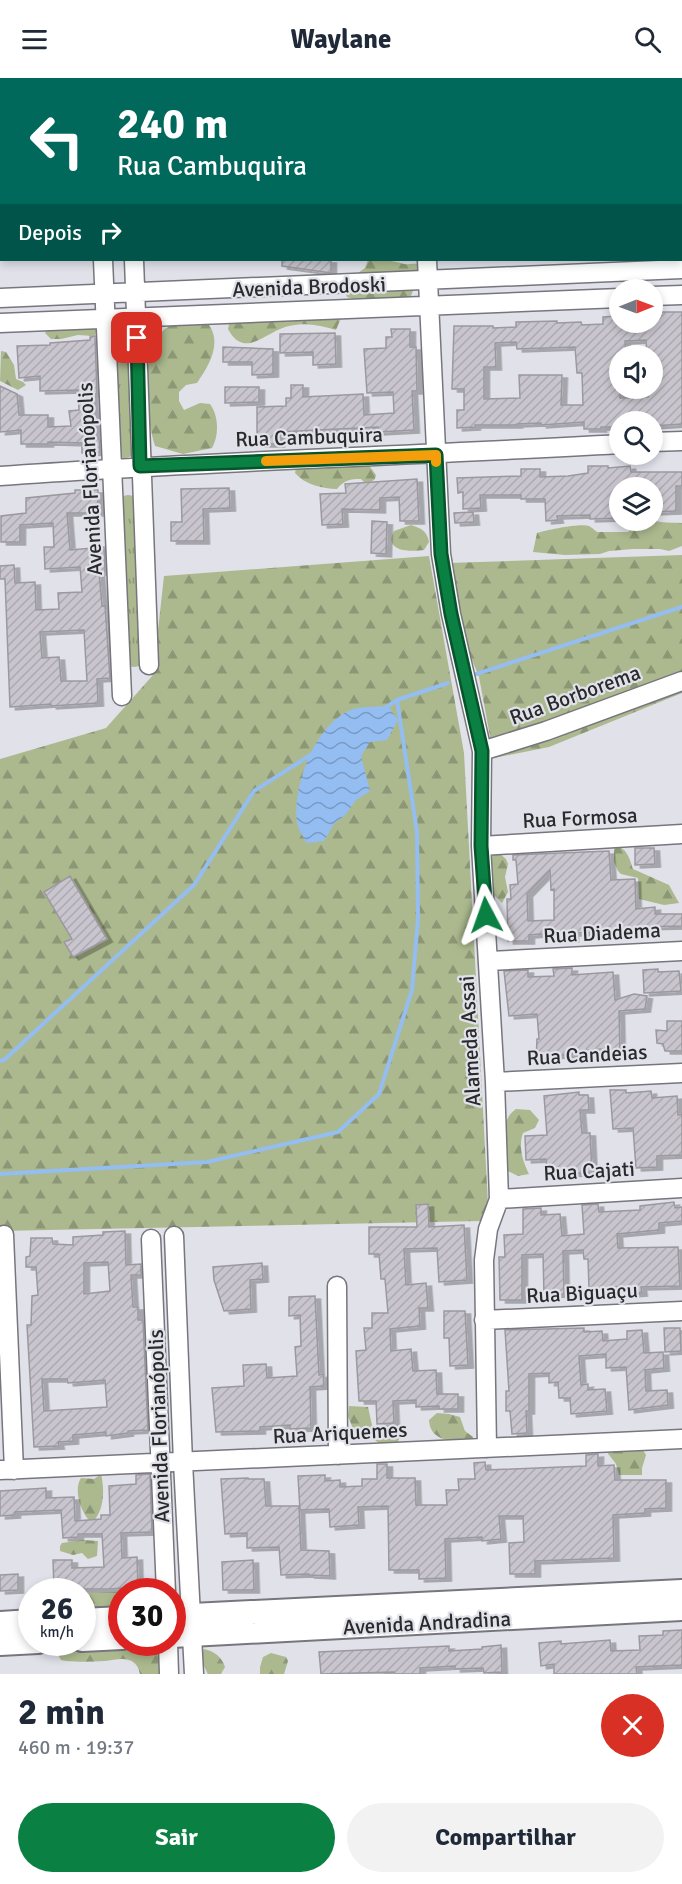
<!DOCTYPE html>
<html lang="pt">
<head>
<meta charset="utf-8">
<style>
	body { margin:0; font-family:Signika,sans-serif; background:#f2f2f3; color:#1f2937; height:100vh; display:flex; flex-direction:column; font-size:22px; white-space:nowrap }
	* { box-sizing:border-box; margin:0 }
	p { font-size:20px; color:#747a83 }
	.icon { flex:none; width:33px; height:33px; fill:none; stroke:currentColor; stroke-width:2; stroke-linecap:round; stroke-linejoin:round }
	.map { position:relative; height:1596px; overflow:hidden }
	.details { display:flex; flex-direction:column; background:#fff; flex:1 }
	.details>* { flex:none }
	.hud { position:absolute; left:0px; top:0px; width:682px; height:183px; box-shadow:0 3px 9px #0003; background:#00695c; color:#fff; overflow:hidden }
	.needle { width:39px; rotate:89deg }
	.tools { position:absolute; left:609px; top:201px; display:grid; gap:12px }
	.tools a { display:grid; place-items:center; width:54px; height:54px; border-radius:50%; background:#fff; box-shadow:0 3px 9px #0003; font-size:30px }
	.speed { position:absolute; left:18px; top:1500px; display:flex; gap:12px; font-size:30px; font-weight:700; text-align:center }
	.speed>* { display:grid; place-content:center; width:78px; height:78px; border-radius:50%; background:#fff; box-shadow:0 3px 9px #0003; line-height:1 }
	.speed small { font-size:15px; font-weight:400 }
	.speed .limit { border:9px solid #d22; background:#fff; color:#111 }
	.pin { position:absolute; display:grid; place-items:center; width:51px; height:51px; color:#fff; margin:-26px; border-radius:12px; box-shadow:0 3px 9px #0006 }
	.me { position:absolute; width:66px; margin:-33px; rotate:356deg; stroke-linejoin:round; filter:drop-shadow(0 0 4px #0008) }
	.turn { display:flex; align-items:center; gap:21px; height:126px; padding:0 18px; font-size:27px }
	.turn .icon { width:78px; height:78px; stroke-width:2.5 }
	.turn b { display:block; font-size:42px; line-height:51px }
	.then { display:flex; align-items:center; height:57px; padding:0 18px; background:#0003; gap:12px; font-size:22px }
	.round { display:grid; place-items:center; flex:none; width:63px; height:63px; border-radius:32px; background:#f2f2f3 }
	.summary { display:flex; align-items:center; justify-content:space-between; height:102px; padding:0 18px }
	h1 { font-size:36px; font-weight:800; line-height:45px }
	.action { display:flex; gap:12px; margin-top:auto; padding:12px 18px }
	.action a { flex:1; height:69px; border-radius:36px; background:#0b8043; color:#fff; font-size:24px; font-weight:800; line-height:69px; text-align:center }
	.action a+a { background:#f2f2f3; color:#1f2937 }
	header { display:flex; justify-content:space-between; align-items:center; height:78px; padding:0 18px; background:#fff; font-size:27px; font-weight:800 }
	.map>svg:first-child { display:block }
	.grass { fill:url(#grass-tufts) }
	.forest { fill:url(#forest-firs) }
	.water { fill:url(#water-waves) }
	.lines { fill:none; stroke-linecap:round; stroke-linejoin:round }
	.stream { stroke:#94bdf2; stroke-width:4 }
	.building { fill:url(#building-hatch); stroke:#9c98a0; stroke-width:1.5; fill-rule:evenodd; filter:url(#shadow) }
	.minor-casing { stroke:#77767e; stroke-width:21 }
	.major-casing { stroke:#77767e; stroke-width:26 }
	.minor { stroke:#fff; stroke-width:18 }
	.major { stroke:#fff; stroke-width:22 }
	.route-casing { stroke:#07532c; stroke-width:15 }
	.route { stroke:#0b8043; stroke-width:10 }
	.slow { stroke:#f59e0b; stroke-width:10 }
	.labels { text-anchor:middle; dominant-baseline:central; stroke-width:4.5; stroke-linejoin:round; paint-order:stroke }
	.street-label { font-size:21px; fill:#2a2a2d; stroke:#e1e1ea }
</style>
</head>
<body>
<header><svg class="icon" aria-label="menu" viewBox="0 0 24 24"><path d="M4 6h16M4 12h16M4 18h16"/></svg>Waylane<svg class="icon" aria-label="search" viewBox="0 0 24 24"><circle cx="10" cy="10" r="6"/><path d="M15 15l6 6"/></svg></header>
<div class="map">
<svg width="682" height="1596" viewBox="0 0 682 1596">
	<defs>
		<pattern id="grass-tufts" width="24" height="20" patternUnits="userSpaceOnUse" patternTransform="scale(1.5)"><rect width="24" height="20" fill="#acb98f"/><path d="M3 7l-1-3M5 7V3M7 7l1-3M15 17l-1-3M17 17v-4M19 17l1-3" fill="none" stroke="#8c9775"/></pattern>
		<pattern id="forest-firs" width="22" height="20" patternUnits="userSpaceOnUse" patternTransform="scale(1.5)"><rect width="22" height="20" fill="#acb98f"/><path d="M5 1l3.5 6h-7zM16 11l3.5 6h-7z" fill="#8c9775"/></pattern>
		<pattern id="water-waves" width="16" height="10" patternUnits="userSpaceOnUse" patternTransform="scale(1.5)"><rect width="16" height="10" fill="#94bdf2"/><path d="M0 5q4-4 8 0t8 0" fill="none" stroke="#799ac4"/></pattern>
		<pattern id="building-hatch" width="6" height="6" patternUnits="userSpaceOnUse" patternTransform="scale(1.5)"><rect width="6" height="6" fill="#c9c5ce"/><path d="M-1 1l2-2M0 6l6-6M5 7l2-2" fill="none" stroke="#ada9b1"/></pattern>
		<filter id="shadow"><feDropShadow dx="5.5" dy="3" stdDeviation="0" flood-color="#0004"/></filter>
	</defs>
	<rect width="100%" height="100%" fill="#e1e1ea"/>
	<!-- grass -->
	<path class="grass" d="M119,250L125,251L128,255L133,374L130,379L124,380L118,378L114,251Z
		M128,417L134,418L137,422L143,583L140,588L134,589L128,588L119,422L123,418Z"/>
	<!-- forest -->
	<path class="forest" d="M368,182C381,182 392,182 404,186C408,187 413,185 418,186L419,195L355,197L365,190Z
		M414,210L411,218L407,220L356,222L347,219L344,211Z
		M341,240L336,252C320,247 306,244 289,248C267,252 245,283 228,251L230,241Z
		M178,244H207C223,264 210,286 197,305L186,307L179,314V323L184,332L200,325L210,326C219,338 219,358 212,370L183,376L155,368C146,340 140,277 162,254C166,249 173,246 178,244Z
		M50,247H97L101,253L93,258L78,257L61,261H51L45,255Z
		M1,273L6,274L14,287L16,301L23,304L26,307L18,312L0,303Z
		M368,386L376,397L375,401L367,407L361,401C350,401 344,402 337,411C323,411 304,406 295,395L296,390C307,390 325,393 332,388Z
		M653,442C663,446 671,444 682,445V468L669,473L660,471H633L609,473L600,476L565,477L533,474L537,455C547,452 580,445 589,448C591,449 596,453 597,454H628L639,444Z
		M411,447C421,450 427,453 429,464L424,472C411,474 383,474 394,453Z
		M682,477V615L549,669L494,680L479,599L462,557L449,485Z
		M429,478L464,675L488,1126L481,1143L0,1153V681L106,650L153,597L164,498Z
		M619,769C628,772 630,783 633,791L669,807L679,825L664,827L639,821L638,800L621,796L618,793L614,784V770Z
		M495,775H499L506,781L508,786L505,799L508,814L502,825L490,813L488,784Z
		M516,1031L530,1032L539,1042L535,1050L523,1055C518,1069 523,1084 529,1096L518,1098L506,1092C505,1072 497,1044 516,1031Z
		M349,1328L368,1329L372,1347L375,1351L399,1354L400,1359L396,1368L381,1366L373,1361L355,1356L348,1338Z
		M437,1335L449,1336L460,1339L465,1353L473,1359L471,1364C455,1363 430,1365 429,1342Z
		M641,1369L646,1377L642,1390V1397H619L616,1386L606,1373Z
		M101,1396C105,1413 104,1433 92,1445C81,1436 73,1412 81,1400L94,1401Z
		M84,1462L98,1463L97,1478L88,1481L82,1475L73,1477L60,1473V1468L62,1465Z
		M121,1514V1535L83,1537V1515Z
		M136,1565H155L159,1568L165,1596H140C136,1576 119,1581 105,1583C92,1584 78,1584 66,1583L61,1582L57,1575V1570L66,1566L121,1567Z
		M204,1571C214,1573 222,1579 225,1589L221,1596H208L202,1584L201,1574Z
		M271,1575L286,1579L288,1583L284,1596H260V1589L263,1579Z"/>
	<!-- water -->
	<path class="water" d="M388,628L398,642L387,662L370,664L361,678L370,713L356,722L346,736L333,747L324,763L307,765C303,759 298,751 297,744C292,709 315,646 351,632C361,628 376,629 388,628Z"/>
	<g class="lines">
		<!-- stream -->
		<path class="stream" d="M470,598L682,529
			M385,630L397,622L448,605
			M0,983L4,982L194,807L254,713L312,676
			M0,1096L207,1084L338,1054L379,1016L412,912L418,840L417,754L397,622"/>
	</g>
	<!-- building -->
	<path class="building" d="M282,182H331V195L282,188Z
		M652,234H682V346L652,348V344H620V349H601V351H584V344L541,347V345L517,346V347H475V349L457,350V332H464V311H452L454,248H493V250L516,249V244L557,243V245L581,244L582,247L603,246V239L618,238L620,244H652ZM646,262L647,278H652V310H648V319L620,320V278H626L625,263ZM516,264L517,271L575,269L577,295H582L583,327H561L562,297H519L520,320L484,321V289H496L495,265Z
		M391,251H410V269H416L417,313H412L414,352L378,354V349L279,354V366H257V329L286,328V320H291V307H303V319L363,316L364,337L394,335L393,314L367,315L364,271L386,270V259H392Z
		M335,255L336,286L313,287V274L280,275V256Z
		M95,258L97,316H92L95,360H99L100,374L82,375V365L48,364V366H21V352L0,354V308L17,316L19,337H48V349L71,348L69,333L79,332L78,312L40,313V298L19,300L17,268L50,267V265L90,262V259Z
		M223,269L273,271V296L252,297V284H223Z
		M225,309H259V324L225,325Z
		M588,388H608V390L630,388L631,394H682V408H676V433L652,434V408L620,410V440L590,441V437L557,438L558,442L546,443L545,421H521V417H480L481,430L463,431V414L458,415L457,400L521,398V391H540V399L568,398L588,395Z
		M417,401L419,443H400L399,419L380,420V432L342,431L343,446L322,447L320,416L346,415L345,406Z
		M229,410L230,430L203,431L204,463H171V444H182L181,411Z
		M75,412H98V435H67L70,472L104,469L105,494H99L102,528L105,527L110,600L97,601L98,625L51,628V626L10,629L5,501H0V488L14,487L15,505L35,504L36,532L59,531L58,515L82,514L80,489L45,491L44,469H54L53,445L20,447V464H1V438L26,435V420L75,415ZM84,552L87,603H61L59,579L42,580L40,554Z
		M473,434L474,444L455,445L454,435Z
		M372,443L387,444L386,476L371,475Z
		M635,770H654L655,786L635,787Z
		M609,773L611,802L635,801L636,831L655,829V836H682V848L636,849V852L617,854L573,855V861H554L553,855L529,857V863H508L507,821H511L510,807L518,806L516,782H513V777ZM550,792L551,812L554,811V842L528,843L527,816Z
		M70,798L107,861L73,879L64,864L72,861L44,814Z
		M572,890V897L613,894L615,922L634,916L647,918L645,931L619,933L620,975L602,976V971L578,973V976L549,978L548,982H536L537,961H539L537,936L509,938L504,893L528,892V899L554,898L553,891Z
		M658,891V894L679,893L681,913L644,915L643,892Z
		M667,943H682V973H665L663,966L657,965L656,952L667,953Z
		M610,1012H626V1015L651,1013L652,1020L677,1018L678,1037L682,1036V1077L657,1078V1089L636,1090L633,1050L613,1051Z
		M579,1014V1017H588L589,1032H580L582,1055H590L592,1095L547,1096L546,1081L526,1082L525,1058L547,1057L544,1018Z
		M674,1124L675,1130L682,1129V1143L659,1145V1152L617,1156L618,1170L678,1169L680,1208L641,1209L642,1215L630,1216L629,1211L623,1210V1208L589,1211L588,1181H584L583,1172L563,1173L564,1216L544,1217L543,1176L522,1177V1222H500L499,1179H505L504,1157L523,1156V1131L541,1130V1137L560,1136L562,1158L584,1156L582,1127L598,1126L599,1134L640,1132V1128Z
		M428,1126L429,1149L464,1147L467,1202L439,1204L437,1170L404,1171L406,1207L426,1205L428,1230H419L420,1248L390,1251L391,1273L411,1271L413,1293L436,1292L437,1316H458V1331H439V1328L416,1329V1322L393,1323L394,1345L377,1346L376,1323H359L356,1273L366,1272L364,1250H372V1235H388L385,1201H381L379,1176H369V1149H417L416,1127Z
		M125,1153L126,1187L141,1186V1197H131L133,1229H138V1242H143L148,1352L128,1353V1355L106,1358V1354L73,1357V1363L58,1364L59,1368L34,1369L27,1247H31L32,1218L38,1217L36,1189H26V1179L30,1178L31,1160H52L53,1166L73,1167V1159L103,1157V1154ZM108,1184L110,1213L84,1216V1185ZM42,1301H67L68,1305L105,1302L107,1329L44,1333Z
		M262,1185L263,1201L250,1202L251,1231L224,1233L214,1202L213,1189Z
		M315,1218L319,1297L323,1296L324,1308L310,1309L311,1350L290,1351V1347L260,1349V1353L216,1354L212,1310L244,1308L243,1287L266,1286L267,1300L297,1298L295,1269L301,1268L300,1237L289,1238V1219Z
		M444,1233H465L468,1287L450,1288L449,1260H444Z
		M584,1250V1254L602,1253L603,1263L627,1261V1253L642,1252L644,1275L663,1274L664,1290L645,1292L646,1313L667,1312L668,1327L629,1332L626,1289L606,1290V1276L579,1278L581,1307L588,1306V1312L605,1311L607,1333L571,1336L570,1320H559L558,1304L549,1305V1295L529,1296V1333H526L527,1355L512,1356L510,1333H506V1313H509L505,1252Z
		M664,1250H680L681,1273L665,1274Z
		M598,1376V1388L614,1387L615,1402H666V1430L645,1431V1435L613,1437L614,1480L535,1483V1496H510L509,1465L524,1464L523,1438H499L501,1461L482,1463V1459L445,1461L446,1500L419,1501V1492H389L388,1428L358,1429L359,1447L330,1449L329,1431L300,1432L298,1398L325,1397V1403L340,1402V1409L362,1408V1401H377V1386H387V1400H415L416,1427H447L446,1412H459L458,1401H475L474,1385L485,1384L486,1392L586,1388V1377Z
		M150,1396L152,1454L121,1455L122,1480L137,1479L138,1509L110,1511H54L53,1482H72V1490L104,1489L102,1456H78V1459L63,1460L61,1432L15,1434V1437L0,1438V1413L46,1410V1420L74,1419L75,1443L101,1441V1437H110L109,1408L136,1406V1397Z
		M248,1400V1401H264L266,1428H299L301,1472L329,1473L330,1498L309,1497V1496L281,1497L279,1469L247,1470V1455L225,1456L221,1401Z
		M253,1482L254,1512H223L222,1484Z
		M18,1496V1512L0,1513V1497Z
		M682,1552V1587L636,1589L637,1596H554V1586L541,1588L539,1565L561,1563V1566L610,1562L611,1573L640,1572L639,1558L663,1557V1553Z
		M501,1567L502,1594L484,1595L483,1590L455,1591V1588L420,1590V1596H395L394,1594L321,1596L319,1574L449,1568V1573L482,1571V1569Z"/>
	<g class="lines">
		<defs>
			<path id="minor" d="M95,0L96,2
				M127,0V2
				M282,0V2
				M420,0V2
				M553,0V2
				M681,42H682
				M0,72H2
				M103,182L122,618
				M134,182L149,587
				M427,182L441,476L451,536L482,673L481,768L495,1004L499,1121L488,1151L484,1182L487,1370
				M652,218L682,217
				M0,220L682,191
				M0,245L620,220
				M652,364L682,363
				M0,398C206,383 413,378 620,366
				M482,673L546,653L682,603
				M481,768L682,756
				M489,883L682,873
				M495,1004L682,995
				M499,1121L682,1110
				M4,1157L14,1392
				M174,1158L183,1384L194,1596
				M151,1161L166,1514
				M337,1208L338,1377
				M484,1242L682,1233
				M0,1392L682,1361
				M168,1564L169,1596"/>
			<path id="major" d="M172,1538L682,1513
				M82,1542L122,1540
				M0,1545L32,1543
				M172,1558L682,1531
				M82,1562L122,1560
				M0,1566L38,1564"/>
		</defs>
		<!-- minor casing -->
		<use href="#minor" class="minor-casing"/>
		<!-- major casing -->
		<use href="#major" class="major-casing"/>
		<!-- minor -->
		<use href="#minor" class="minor"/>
		<!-- major -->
		<use href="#major" class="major"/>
	</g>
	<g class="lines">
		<defs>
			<path id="route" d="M137,260L140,388L436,377L441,476L451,536L482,673L481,768L486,837"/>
		</defs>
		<!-- route casing -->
		<use href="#route" class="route-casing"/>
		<!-- route -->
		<use href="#route" class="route"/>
		<!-- slow -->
		<path class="slow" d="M266,383L436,377V384"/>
	</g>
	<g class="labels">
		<!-- street labels -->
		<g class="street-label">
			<text transform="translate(309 209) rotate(-2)">Avenida Brodoski</text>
			<text transform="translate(309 359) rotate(-2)">Rua Cambuquira</text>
			<text transform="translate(90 401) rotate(-93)">Avenida Florianópolis</text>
			<text transform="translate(575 617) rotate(-20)">Rua Borborema</text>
			<text transform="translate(580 740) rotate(-3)">Rua Formosa</text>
			<text transform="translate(602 855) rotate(-3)">Rua Diadema</text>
			<text transform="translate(470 963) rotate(-93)">Alameda Assai</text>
			<text transform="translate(587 977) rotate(-3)">Rua Candeias</text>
			<text transform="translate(589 1093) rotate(-3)">Rua Cajati</text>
			<text transform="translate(582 1215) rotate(-3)">Rua Biguaçu</text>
			<text transform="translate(159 1348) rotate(-92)">Avenida Florianópolis</text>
			<text transform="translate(340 1355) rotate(-3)">Rua Ariquemes</text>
			<text transform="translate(427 1545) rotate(-3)">Avenida Andradina</text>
		</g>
	</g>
</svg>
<div class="tools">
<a><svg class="needle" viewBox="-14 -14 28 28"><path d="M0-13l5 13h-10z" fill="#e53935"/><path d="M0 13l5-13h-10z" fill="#747a83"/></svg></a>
<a><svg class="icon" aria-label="sound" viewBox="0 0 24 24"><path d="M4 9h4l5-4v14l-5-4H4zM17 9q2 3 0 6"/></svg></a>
<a><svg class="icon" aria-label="search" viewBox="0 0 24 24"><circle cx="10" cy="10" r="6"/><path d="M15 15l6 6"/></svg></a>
<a><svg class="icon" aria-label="layers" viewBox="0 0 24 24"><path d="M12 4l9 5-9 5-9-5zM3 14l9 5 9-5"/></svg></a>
</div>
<div class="speed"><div>26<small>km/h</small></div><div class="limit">30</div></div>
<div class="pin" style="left:137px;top:260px;background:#d93025"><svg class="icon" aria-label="arrive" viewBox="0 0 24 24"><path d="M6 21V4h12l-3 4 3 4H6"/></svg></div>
<svg class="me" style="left:486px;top:837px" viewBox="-20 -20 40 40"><path d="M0-17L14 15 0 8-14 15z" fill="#0b8043" stroke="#fff" stroke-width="4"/></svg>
<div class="hud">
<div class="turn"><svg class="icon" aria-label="left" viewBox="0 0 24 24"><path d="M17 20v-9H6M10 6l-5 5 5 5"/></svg><div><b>240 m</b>Rua Cambuquira</div></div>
<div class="then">Depois<svg class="icon" aria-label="right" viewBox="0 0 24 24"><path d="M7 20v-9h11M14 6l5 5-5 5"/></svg></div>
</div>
</div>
<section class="details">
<div class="summary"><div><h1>2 min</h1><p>460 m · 19:37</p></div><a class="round" style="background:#d93025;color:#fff"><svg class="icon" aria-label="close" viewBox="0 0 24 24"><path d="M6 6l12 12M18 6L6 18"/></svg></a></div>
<div class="action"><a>Sair</a><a>Compartilhar</a></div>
</section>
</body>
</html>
